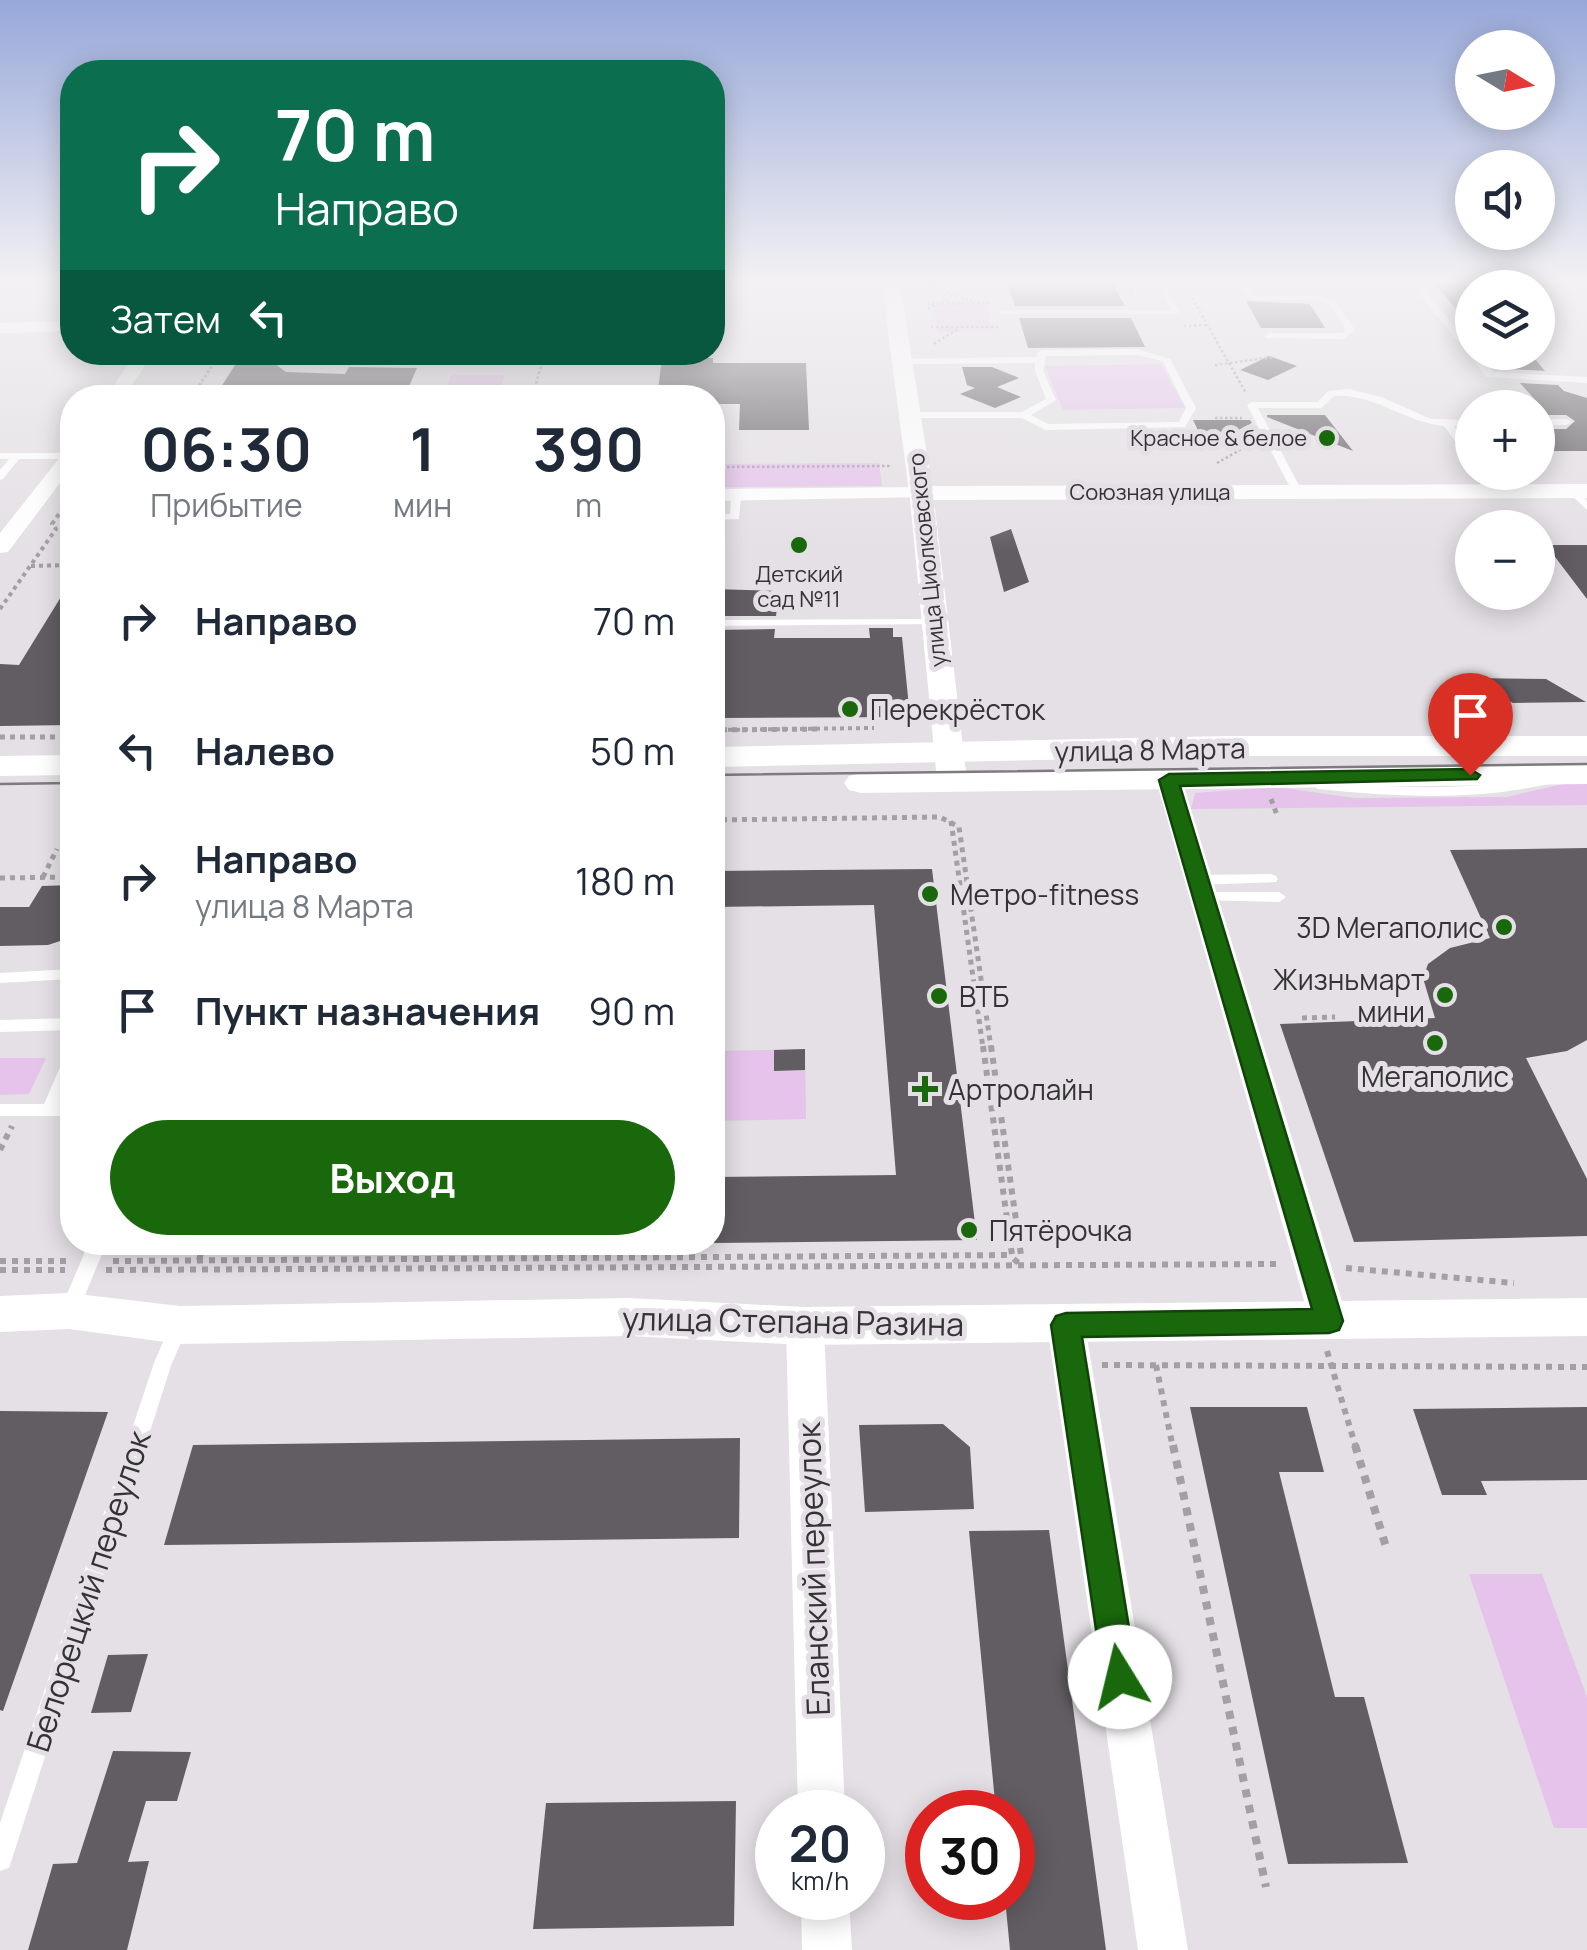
<!DOCTYPE html>
<html lang="ru">
<head>
<meta charset="utf-8">
<style>
	body { margin:0; font-family:Manrope,sans-serif; background:#f6f6f7; color:#1f2937; height:100vh; display:flex; flex-direction:column; font-size:38px; white-space:nowrap }
	* { box-sizing:border-box; margin:0 }
	p { font-size:32px; color:#747a83 }
	.icon { flex:none; width:55px; height:55px; fill:none; stroke:currentColor; stroke-width:2; stroke-linecap:round; stroke-linejoin:round }
	.map { position:relative; flex:1; overflow:hidden }
	.panel { position:absolute; left:60px; top:385px; width:665px; height:870px; display:flex; flex-direction:column; background:#fff; border-radius:40px; box-shadow:0 5px 25px #0003 }
	.panel>* { flex:none }
	.top-card { position:absolute; left:60px; top:60px; width:665px; height:305px; border-radius:40px; box-shadow:0 5px 25px #0003; background:#0b6e4f; color:#fff; overflow:hidden }
	.needle { width:65px; rotate:100deg }
	.fabs { position:absolute; left:1455px; top:30px; display:grid; gap:20px }
	.fabs a { display:grid; place-items:center; width:100px; height:100px; border-radius:50%; background:#fff; box-shadow:0 5px 25px #0003; font-size:50px }
	.speed { position:absolute; left:755px; top:1790px; display:flex; gap:20px; font-size:50px; font-weight:700; text-align:center }
	.speed>* { display:grid; place-content:center; width:130px; height:130px; border-radius:50%; background:#fff; box-shadow:0 5px 25px #0003; line-height:1 }
	.speed small { font-size:25px; font-weight:400 }
	.speed .limit { border:15px solid #d22; background:#fff; color:#111 }
	.pin { position:absolute; display:grid; place-items:center; width:85px; height:85px; color:#fff; margin:-102px -42px; border-radius:50% 50% 50% 0; rotate:-45deg; box-shadow:0 0 10px #0007 }
	.pin .icon { rotate:45deg }
	.me { position:absolute; width:110px; margin:-55px; rotate:351deg; stroke-linejoin:round; filter:drop-shadow(0 0 8px #0008) }
	.turn { display:flex; align-items:center; gap:35px; height:210px; padding:0 50px; font-size:45px }
	.turn .icon { width:130px; height:130px; stroke-width:2.5 }
	.turn b { display:block; font-size:70px; line-height:85px }
	.then { display:flex; align-items:center; height:95px; padding:0 50px; background:#0003; gap:20px; font-size:38px }
	.eta { display:flex; justify-content:space-evenly; align-items:center; height:170px; text-align:center }
	.eta b { font-size:60px; font-weight:700; line-height:70px }
	.action { display:flex; gap:20px; margin-top:auto; padding:20px 50px }
	.action a { flex:1; height:115px; border-radius:60px; background:#19690c; color:#fff; font-size:40px; font-weight:700; line-height:115px; text-align:center }
	ul { padding:0; list-style:none }
	li { display:flex; align-items:center; gap:30px; height:130px; padding:0 50px }
	li div { flex:1 }
	li b { display:block; font-size:38px }
	li em { font-style:normal }
	.map>svg:first-child { display:block }
	.green { fill:#e5c3eb }
	.building { fill:#615d62 }
	.lines { fill:none; stroke-linecap:round; stroke-linejoin:round }
	.path-far4 { stroke:#a3a0a3; stroke-width:2.5; stroke-dasharray:2.5 2.5; stroke-linecap:butt }
	.path-far3 { stroke:#a3a0a3; stroke-width:4; stroke-dasharray:4 4; stroke-linecap:butt }
	.path-far2 { stroke:#a3a0a3; stroke-width:5; stroke-dasharray:5 5; stroke-linecap:butt }
	.path-far1 { stroke:#a3a0a3; stroke-width:6; stroke-dasharray:6 6; stroke-linecap:butt }
	.path { stroke:#a3a0a3; stroke-width:8; stroke-dasharray:8 8; stroke-linecap:butt }
	.service { fill:#fff; fill-rule:evenodd }
	.minor { fill:#fff; fill-rule:evenodd }
	.tertiary { fill:#fff; fill-rule:evenodd }
	.secondary { fill:#fff; fill-rule:evenodd }
	.tram { stroke:#7d7b7e; stroke-width:2.5 }
	.route { fill:#19690c; stroke:#104408; stroke-width:2.5 }
	.poi-dot { fill:#19690c; stroke:#e4e0e5; stroke-width:4 }
	.labels { text-anchor:middle; dominant-baseline:central; stroke-width:10; stroke-linejoin:round; paint-order:stroke }
	.far-poi-label { font-size:22px; fill:#343334; stroke:#e4e0e5; text-anchor:end }
	.far-street-label { font-size:22px; fill:#343334; stroke:#e4e0e5 }
	.poi-label { font-size:28px; fill:#343334; stroke:#e4e0e5; text-anchor:start }
	.street-label { font-size:28px; fill:#343334; stroke:#e4e0e5 }
	.near-street-label { font-size:32px; fill:#343334; stroke:#e4e0e5 }
</style>
</head>
<body>
<div class="map">
<svg width="1587" height="1950" viewBox="0 0 1587 1950">
	<rect width="100%" height="100%" fill="#e4e0e5"/>
	<!-- green -->
	<path class="green" d="M932,300H985L993,332H938Z
		M1161,364L1185,408L1063,410L1045,366Z
		M451,375H505L497,397H443Z
		M879,463L882,486L713,487V464Z
		M1580,780L1587,782V805L1191,809L1195,793L1277,787L1354,798L1507,797Z
		M805,1049L806,1119L713,1121L712,1051Z
		M0,1058H46L29,1094L0,1095Z
		M1469,1574H1542L1587,1697V1828H1554Z"/>
	<!-- building -->
	<path class="building" d="M1431,279H1463L1472,290V328Z
		M1112,282L1125,306H1015L1007,283Z
		M1246,301L1310,304L1325,328H1261Z
		M1019,318H1131L1145,347L1028,348Z
		M1494,352H1529L1545,371L1508,369Z
		M264,356L286,372L345,374L349,367L417,368L404,398H214L237,362Z
		M1269,356L1297,366L1268,380L1240,370Z
		M662,358H713V363H806L809,430H739L740,404H712V398H657Z
		M962,367H992L1019,378L997,387L1021,397L995,408L960,394L975,388L967,385Z
		M1520,383L1558,385L1564,391L1587,398V451H1538V429H1566L1575,421L1566,415H1538V403Z
		M1267,415H1325L1353,451L1267,417Z
		M1193,420H1250L1252,423L1206,447Z
		M1011,529L1029,582L1004,592L990,537Z
		M1546,545H1587V599Z
		M72,579V725L0,726V664L19,665Z
		M712,589L779,591L776,616H712Z
		M869,628H893V637H902L910,717L712,718V630L775,629L774,638H870Z
		M1466,678L1546,679L1586,702L1513,703Z
		M1587,848V1040L1567,1051L1526,1058L1587,1179V1236L1354,1242L1280,1024L1435,1018L1423,978L1428,964L1450,948L1490,938L1450,850Z
		M932,869L977,1240L712,1243V1177L896,1175L874,905L712,907V871Z
		M72,885V937L48,945L0,946V907H29L42,886Z
		M805,1049V1070L774,1071V1050Z
		M1190,1407H1307L1324,1472H1279L1335,1697H1364L1408,1863L1288,1864Z
		M1587,1407V1480L1481,1481L1487,1495H1442L1413,1409Z
		M0,1411L108,1412L3,1711L0,1710Z
		M943,1424L970,1447L974,1509L865,1512L859,1425Z
		M740,1438L739,1538L164,1545L193,1445Z
		M1049,1530L1106,1950H1010L1005,1898H1012V1812H996L969,1531Z
		M148,1654L131,1712L91,1713L108,1655Z
		M113,1751L191,1752L177,1801H146L128,1862L149,1861L127,1950H28L53,1864L77,1863Z
		M736,1801L734,1926L533,1929L546,1803Z"/>
	<g class="lines">
		<!-- path-far4 -->
		<path class="path-far4" d="M1124,279L1134,297
			M923,284L972,301
			M1192,298L1246,393
			M927,304L989,303
			M928,309L954,295
			M1184,326L1208,325
			M931,327H998
			M934,344L959,328
			M1215,365L1273,357
			M191,398L221,352
			M532,398L545,352
			M1215,418H1242
			M1217,463L1254,442
			M712,467L892,466"/>
		<!-- path-far3 -->
		<path class="path-far3" d="M31,566L72,565
			M0,609L56,529L52,524L66,504
			M712,730L874,728"/>
		<!-- path-far2 -->
		<path class="path-far2" d="M712,730L821,729
			M0,737H72
			M1271,799L1277,815
			M712,820L940,817L959,827L991,1048
			M951,821L983,1048
			M43,877L57,849
			M0,878L72,877
			M1302,1018L1335,1017"/>
		<!-- path-far1 -->
		<path class="path-far1" d="M991,1046L1021,1255L1014,1263
			M0,1150L12,1126
			M199,1260L204,1242
			M0,1261H67
			M113,1261L1012,1255L983,1046
			M1346,1268L1514,1283
			M0,1270H65
			M106,1270L1280,1264
			M1327,1351L1356,1448
			M1102,1365L1587,1367
			M1156,1365L1173,1448"/>
		<!-- path -->
		<path class="path" d="M1173,1445L1266,1887
			M1355,1445L1386,1547"/>
		<!-- service -->
		<path class="service" d="M1181,279H1189L1187,286H1166L1180,312L1176,314H1002L998,312L1002,310H1171L1157,284L1161,282H1181Z
			M1228,279H1245L1256,296H1322L1336,301L1355,330L1344,339L1266,338L1265,336L1269,333H1342L1346,330L1330,305L1318,300H1251L1239,283Z
			M1407,279H1415L1472,348V352H1476L1493,372L1587,377V383L1487,377Z
			M1137,349L1170,359L1196,408L1185,427L1046,430L1022,418H910L905,415L910,412H1022L1046,399L1035,371V363L901,364L897,361L898,359L1036,357L1039,351L1042,350ZM1137,355L1163,361L1186,408L1179,422L1048,424L1031,415L1056,400L1043,371L1046,356Z
			M1349,389L1381,397L1431,419L1472,420V426H1454L1472,452V461L1469,460L1444,426C1404,422 1374,393 1334,396L1321,408H1258L1302,491L1293,493L1247,405L1252,402H1318L1328,391Z
			M1538,419H1566L1571,422L1566,425H1538Z
			M0,453H72V459H19L3,479L0,480V470L9,459H0Z
			M1479,472H1489L1502,491L1501,493H1493Z
			M1569,489H1577L1587,501V510L1569,493Z
			M736,492L741,495L739,519L712,520V514H730L731,495Z
			M934,619L938,620V624L712,626V620Z
			M1544,777L1549,778L1551,781L1549,784C1472,801 1395,797 1318,789L1311,785L1318,781C1394,789 1468,791 1544,777Z
			M1271,874L1276,876L1278,879L1276,882L1197,885L1190,880L1197,875Z
			M1203,892H1279L1286,897L1279,902L1198,900L1196,897L1198,894Z
			M72,969V979L0,983V973Z
			M72,1018V1030L0,1032V1020Z
			M72,1052V1075L60,1104H72V1116H0V1104H44L64,1058L66,1054Z
			M89,1242H107L76,1317L69,1319L62,1317L60,1311Z
			M179,1319L186,1321L188,1327L172,1363L12,1859L9,1868L0,1871V1823L154,1363L172,1321Z"/>
		<!-- minor -->
		<path class="minor" d="M72,321V331L0,333V323Z
			M137,352H154L123,398H105Z
			M72,449V467L8,552L0,553V533L65,451Z
			M922,487L932,493L929,497L712,501V489Z
			M1169,772L1182,780L1348,1321L1342,1332L1329,1337L1316,1332L1310,1321L1156,780Z
			M1066,1309L1079,1314L1085,1325L1188,1950H1138L1047,1325L1053,1314Z
			M805,1310L818,1315L824,1326L845,1812H798L786,1326L792,1315Z
			M801,1898H849L852,1950H802Z"/>
		<!-- tertiary -->
		<path class="tertiary" d="M881,279H899L932,486L1587,484V498L934,500L967,781L963,787H941L937,781L910,499Z
			M69,1293L180,1306L629,1298L805,1307L1587,1298V1336L805,1345L629,1336L180,1344L69,1329L0,1332V1296Z"/>
		<!-- secondary -->
		<path class="secondary" d="M1228,736H1587V756H1228L712,767V747Z
			M72,755V775L0,776V756Z
			M1587,764V784L861,793L849,790L844,783L849,776L861,773Z"/>
		<!-- tram -->
		<path class="tram" d="M712,775L1587,764
			M0,784L72,783"/>
	</g>
	<!-- sky -->
	<linearGradient id="sky" x2="0" y2="1"><stop stop-color="#97a8d9"/><stop offset="0.51" stop-color="#f3f1f3"/><stop offset="1" stop-color="#f3f1f3" stop-opacity="0"/></linearGradient>
	<rect width="1587" height="552" fill="url(#sky)"/>
	<!-- route -->
	<path class="route" d="M1470,769L1480,775L1477,779L1180,786L1343,1321L1339,1330L1329,1333L1082,1337L1137,1677L1132,1689L1120,1694L1108,1689L1103,1677L1051,1325L1056,1316L1066,1313L1312,1309L1159,780L1169,774Z"/>
	<!-- markers -->
	<g class="poi-dot">
		<circle cx="1327" cy="438" r="10"/>
		<circle cx="799" cy="545" r="10"/>
		<circle cx="850" cy="709" r="10"/>
		<circle cx="930" cy="894" r="10"/>
		<circle cx="1504" cy="927" r="10"/>
		<circle cx="1445" cy="995" r="10"/>
		<circle cx="939" cy="996" r="10"/>
		<circle cx="1435" cy="1043" r="10"/>
		<path d="M920 1074h10v10h10v10h-10v10h-10v-10h-10v-10h10z"/>
		<circle cx="969" cy="1230" r="10"/>
	</g>
	<g class="labels">
		<!-- far-poi labels -->
		<g class="far-poi-label">
			<text x="1307" y="438">Красное &amp; белое</text>
			<text x="799" y="574" text-anchor="middle">Детский<tspan x="799" dy="25">сад №11</tspan></text>
		</g>
		<!-- far-street labels -->
		<g class="far-street-label">
			<text x="1150" y="492">Союзная улица</text>
			<text transform="translate(927 560) rotate(-96)">улица Циолковского</text>
		</g>
		<!-- poi labels -->
		<g class="poi-label">
			<text x="870" y="709">Перекрёсток</text>
			<text x="950" y="894">Метро-fitness</text>
			<text x="1484" y="927" text-anchor="end">3D Мегаполис</text>
			<text x="1425" y="979" text-anchor="end">Жизньмарт<tspan x="1425" dy="32">мини</tspan></text>
			<text x="959" y="996">ВТБ</text>
			<text x="1435" y="1076" text-anchor="middle">Мегаполис</text>
			<text x="948" y="1089">Артролайн</text>
			<text x="989" y="1230">Пятёрочка</text>
		</g>
		<!-- street labels -->
		<g class="street-label">
			<text transform="translate(1150 749) rotate(-1)">улица 8 Марта</text>
		</g>
		<!-- near-street labels -->
		<g class="near-street-label">
			<text transform="translate(793 1321) rotate(1)">улица Степана Разина</text>
			<text transform="translate(813 1569) rotate(-92)">Еланский переулок</text>
			<text transform="translate(88 1591) rotate(-72)">Белорецкий переулок</text>
		</g>
	</g>
</svg>
<div class="fabs">
<a><svg class="needle" viewBox="-14 -14 28 28"><path d="M0-13l5 13h-10z" fill="#e53935"/><path d="M0 13l5-13h-10z" fill="#747a83"/></svg></a>
<a><svg class="icon" aria-label="sound" viewBox="0 0 24 24"><path d="M4 9h4l5-4v14l-5-4H4zM17 9q2 3 0 6"/></svg></a>
<a><svg class="icon" aria-label="layers" viewBox="0 0 24 24"><path d="M12 4l9 5-9 5-9-5zM3 14l9 5 9-5"/></svg></a>
<a>+</a>
<a>−</a>
</div>
<div class="speed"><div>20<small>km/h</small></div><div class="limit">30</div></div>
<div class="pin" style="left:1470px;top:775px;background:#d93025"><svg class="icon" aria-label="arrive" viewBox="0 0 24 24"><path d="M6 21V4h12l-3 4 3 4H6"/></svg></div>
<svg class="me" style="left:1120px;top:1677px" viewBox="-20 -20 40 40"><circle r="19" fill="#fff"/><path d="M0-13L10 11 0 6-10 11z" fill="#19690c"/></svg>
<div class="top-card">
<div class="turn"><svg class="icon" aria-label="right" viewBox="0 0 24 24"><path d="M7 20v-9h11M14 6l5 5-5 5"/></svg><div><b>70 m</b>Направо</div></div>
<div class="then">Затем<svg class="icon" aria-label="left" viewBox="0 0 24 24"><path d="M17 20v-9H6M10 6l-5 5 5 5"/></svg></div>
</div>
<section class="panel">
<div class="eta">
<div><b>06:30</b><p>Прибытие</p></div>
<div><b>1</b><p>мин</p></div>
<div><b>390</b><p>m</p></div>
</div>
<ul>
<li><svg class="icon" aria-label="right" viewBox="0 0 24 24"><path d="M7 20v-9h11M14 6l5 5-5 5"/></svg><div><b>Направо</b></div><em>70 m</em></li>
<li><svg class="icon" aria-label="left" viewBox="0 0 24 24"><path d="M17 20v-9H6M10 6l-5 5 5 5"/></svg><div><b>Налево</b></div><em>50 m</em></li>
<li><svg class="icon" aria-label="right" viewBox="0 0 24 24"><path d="M7 20v-9h11M14 6l5 5-5 5"/></svg><div><b>Направо</b><p>улица 8 Марта</p></div><em>180 m</em></li>
<li><svg class="icon" aria-label="arrive" viewBox="0 0 24 24"><path d="M6 21V4h12l-3 4 3 4H6"/></svg><div><b>Пункт назначения</b></div><em>90 m</em></li>
</ul>
<div class="action"><a>Выход</a></div>
</section>
</div>
</body>
</html>
